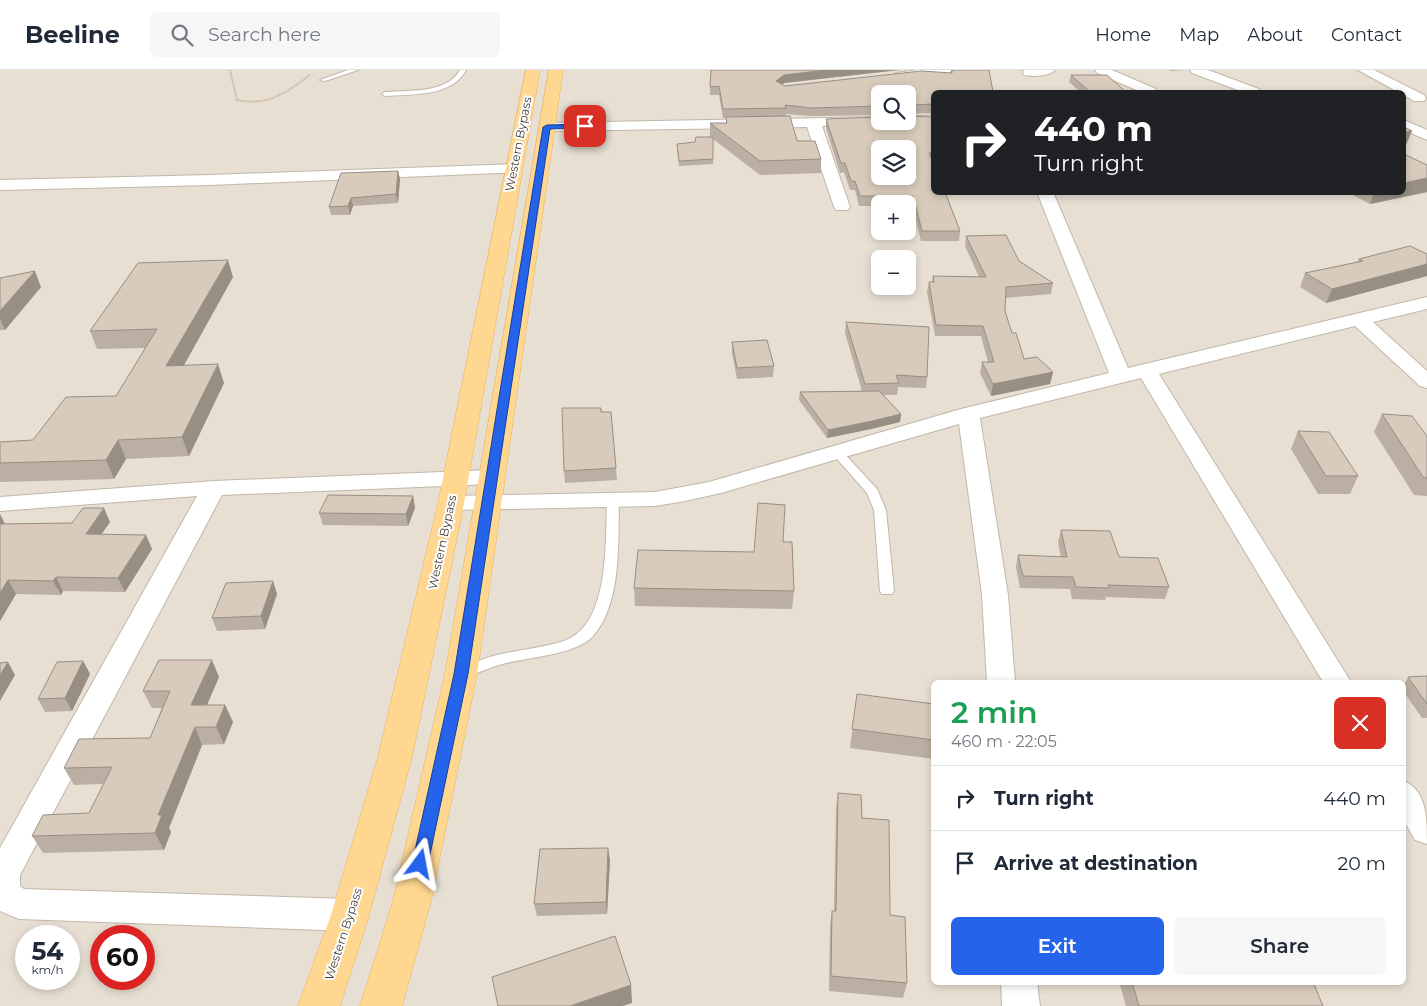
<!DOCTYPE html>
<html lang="en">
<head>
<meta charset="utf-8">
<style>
	body { margin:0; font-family:Montserrat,sans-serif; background:#f6f6f7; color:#1f2937; height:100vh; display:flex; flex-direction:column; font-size:19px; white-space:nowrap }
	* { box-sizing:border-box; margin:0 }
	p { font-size:16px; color:#747a83 }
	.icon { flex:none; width:28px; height:28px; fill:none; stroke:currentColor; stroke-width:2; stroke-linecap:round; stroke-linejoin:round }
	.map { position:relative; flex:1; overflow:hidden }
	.drawer { position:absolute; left:931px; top:610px; width:475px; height:305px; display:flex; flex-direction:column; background:#fff; border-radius:8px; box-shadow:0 2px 8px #0003 }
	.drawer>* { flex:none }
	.guide { position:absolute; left:931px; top:20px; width:475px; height:105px; border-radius:8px; box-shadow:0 2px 8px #0003; background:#202124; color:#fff; overflow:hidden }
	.controls { position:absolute; left:871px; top:15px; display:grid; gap:10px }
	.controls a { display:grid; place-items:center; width:45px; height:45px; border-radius:8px; background:#fff; box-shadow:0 2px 8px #0003; font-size:25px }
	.speed { position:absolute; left:15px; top:855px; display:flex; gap:10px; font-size:25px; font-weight:700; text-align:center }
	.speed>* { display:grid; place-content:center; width:65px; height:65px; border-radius:50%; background:#fff; box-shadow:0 2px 8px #0003; line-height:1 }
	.speed small { font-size:12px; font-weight:400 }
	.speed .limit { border:8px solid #d22; background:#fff; color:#111 }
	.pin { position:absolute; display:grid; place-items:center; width:42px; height:42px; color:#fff; margin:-21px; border-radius:10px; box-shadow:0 2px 8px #0006 }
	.me { position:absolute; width:55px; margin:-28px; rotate:13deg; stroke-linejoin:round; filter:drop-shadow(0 0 4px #0008) }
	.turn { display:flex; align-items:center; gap:18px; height:105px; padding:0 20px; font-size:22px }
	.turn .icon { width:65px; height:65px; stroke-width:2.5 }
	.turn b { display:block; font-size:35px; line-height:42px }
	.round { display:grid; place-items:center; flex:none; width:52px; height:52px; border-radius:8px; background:#f6f6f7 }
	.summary { display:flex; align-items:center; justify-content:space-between; height:85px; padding:0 20px }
	h1 { font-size:30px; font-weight:600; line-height:38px; color:#1e9e55 }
	.action { display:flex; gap:10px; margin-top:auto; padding:10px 20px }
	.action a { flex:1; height:58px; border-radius:8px; background:#2563eb; color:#fff; font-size:20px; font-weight:600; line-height:58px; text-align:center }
	.action a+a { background:#f6f6f7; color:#1f2937 }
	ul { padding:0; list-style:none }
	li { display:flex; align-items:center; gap:15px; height:65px; padding:0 20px; border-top:1px solid #e0e1e3 }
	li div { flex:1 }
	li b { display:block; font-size:19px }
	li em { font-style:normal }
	header { display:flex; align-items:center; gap:30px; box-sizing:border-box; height:70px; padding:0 25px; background:#fff; border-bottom:1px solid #e0e1e3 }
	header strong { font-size:24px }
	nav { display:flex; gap:28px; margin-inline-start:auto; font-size:18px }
	.search { width:350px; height:45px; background:#f6f6f7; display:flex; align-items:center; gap:12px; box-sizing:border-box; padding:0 18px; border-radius:8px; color:#747a83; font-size:19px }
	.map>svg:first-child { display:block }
	.residential { fill:#e7dfd2; fill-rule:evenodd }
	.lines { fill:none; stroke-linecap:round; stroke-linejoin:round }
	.lane-casing { stroke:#c1b7a9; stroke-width:2 }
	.street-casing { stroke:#c1b7a9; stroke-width:2 }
	.primary-casing { stroke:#e8b35d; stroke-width:1 }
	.path { stroke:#c1af97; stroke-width:2; stroke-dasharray:1 1; stroke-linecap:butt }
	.lane { fill:#fff; fill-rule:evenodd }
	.street { fill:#fff; fill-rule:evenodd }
	.primary { fill:#ffd791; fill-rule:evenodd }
	.wall { fill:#baafa2 }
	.shaded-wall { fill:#978e84 }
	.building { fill:#d8cbbc; stroke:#978e84; fill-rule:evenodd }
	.route { fill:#2563eb; stroke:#184099 }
	.labels { text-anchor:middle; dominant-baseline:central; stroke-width:4; stroke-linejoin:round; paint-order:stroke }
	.street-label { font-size:12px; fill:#453d34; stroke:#fff }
</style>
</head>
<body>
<header>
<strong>Beeline</strong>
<div class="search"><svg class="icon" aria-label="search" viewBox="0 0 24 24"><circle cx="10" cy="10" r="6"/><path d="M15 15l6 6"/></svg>Search here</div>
<nav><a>Home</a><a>Map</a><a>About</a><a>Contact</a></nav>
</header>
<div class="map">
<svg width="1427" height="936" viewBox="0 0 1427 936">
	<rect width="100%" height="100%" fill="#f3ede4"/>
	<!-- residential -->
	<path class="residential" d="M0,0H1427V936H0ZM934,22H1404V122H934ZM880,24H908V51H880ZM880,79H908V106H880ZM880,134H908V161H880ZM880,189H908V216H880ZM934,612H1404V912H934ZM26,866H69V909H26ZM101,866H144V909H101Z"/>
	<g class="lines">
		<defs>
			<path id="lane" d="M348,0H358L325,11L320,10Z
				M460,0H466C452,27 412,24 385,26L382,24L385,22C409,20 447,24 460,0Z
				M837,379L841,380L877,419L886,440L894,521L892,524H882L880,521L874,440L867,423L831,382Z
				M613,426L619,430C618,471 622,534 593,566C575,586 524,587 499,595C487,598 475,605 463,608L458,607L456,603L458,599C471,594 484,588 497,585C518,580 540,578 561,572C611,558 605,471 607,430Z"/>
			<path id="street" d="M918,0H954L948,4L901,10L895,6L896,3Z
				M1024,0H1055C1049,6 1033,7 1024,5L1023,2Z
				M1095,0H1112L1156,19L1158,22H1141L1097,3Z
				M1190,0H1208L1259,19L1261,22H1243L1192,3Z
				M1358,0H1374L1424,25L1426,28L1424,31H1414L1404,25V22H1398Z
				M908,46H934V54L903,53L902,51H908Z
				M880,47V51H887L885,54L822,56L850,137L848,140H836L834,137L807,57L547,61L542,60L540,57L542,54L547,53Z
				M1404,50L1427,60V70L1404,60Z
				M514,94L519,96L522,99L519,102L211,115L0,120V110L211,105Z
				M1037,122H1053L1128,298L1427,227V239L1373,252L1427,301V318L1420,316L1355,256L1159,304L1351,612H1323L1141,308L980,348L1008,525L1015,612H987L982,525L959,354L721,423L685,431L655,436L451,440L442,438L439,433L442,428L451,426L655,422L709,412L961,339L1109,303Z
				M492,400L500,402L504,407L500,412L492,414L222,425L20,805V816L24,819L350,829L362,834L367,845L362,856L350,861L19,849L0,841V778L197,426L0,441V427L214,411Z
				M1404,711C1427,721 1427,748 1427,774L1415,770L1404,751Z
				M1001,912H1037L1040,936H1002Z"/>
			<path id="primary" d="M526,0H540L464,433L412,687L369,845L340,936H298L331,845L378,687L438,433Z
				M549,0H563L477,604L431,831L402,936H360L393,831L445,604Z"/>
		</defs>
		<!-- lane casing -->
		<use href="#lane" class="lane-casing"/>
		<!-- street casing -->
		<use href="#street" class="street-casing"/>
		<!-- primary casing -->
		<use href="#primary" class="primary-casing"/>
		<!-- path -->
		<path class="path" d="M230,0L237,30C269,36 285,23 310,5"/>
		<!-- lane -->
		<use href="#lane" class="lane"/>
		<!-- street -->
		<use href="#street" class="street"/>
		<!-- primary -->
		<use href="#primary" class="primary"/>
	</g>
	<!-- wall -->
	<path class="wall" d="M711,0H899L784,13L782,15L785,16L950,3L951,0H989L934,22V43L908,44V45V24H880V45L811,46L786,44V46L797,71L821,89V103L760,105L713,69V94L679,96L677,79L710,67V53H726V48H723L719,25H710Z
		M1170,0H1188L1170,1Z
		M1071,5L1126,22H1080L1069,12Z
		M826,49L934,54V92H933L960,161L959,171H921L912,136H908V134H880V136H859L855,120H850L844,102L840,103L826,58Z
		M1427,95V122L1370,134L1347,122H1404Z
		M398,101L400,109L398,133L353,136L350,145H331L329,137Z
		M966,166L1019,191L1053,213L1051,224L1005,228V241L1012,263L1024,289L1053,302L1050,314L991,326L980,303L982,292H988L981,266H935L927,222L929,212H932L933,206L979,207L965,176Z
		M1427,184V206L1326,233L1300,217L1305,203L1357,192L1359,189Z
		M233,207L183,296L224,313L189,386L126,389L114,409L0,412V372L33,370L116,326L146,278L97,279L90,261Z
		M0,208L41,217L5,260H0Z
		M846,252L927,307L926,318L898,317L897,325H883L901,344L900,352L871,359L827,368L799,330L800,322L862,321L845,263Z
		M732,272L774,296L773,307L737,309L732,283Z
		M601,338L602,342H611L617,410L565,413L564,401Z
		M1382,344L1427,366V426L1414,425L1374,362Z
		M1298,361L1358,406L1350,424H1318L1291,379Z
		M413,426L415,438L408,456L323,455L319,443Z
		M110,452L101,464L146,465L152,479L125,522L63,521L61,525L16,524L0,551L5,454Z
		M1061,460L1169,517L1165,529L1106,527L1105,530L1072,529L1070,519L1020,518L1016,497L1018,485L1061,487L1058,472Z
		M783,472L794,521L792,539L635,536L634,518L754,482Z
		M273,511L277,524L265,559L217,561L212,548Z
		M83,591L90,604L72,641L45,642L38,629Z
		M1427,606V648H1422L1404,622V615L1408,607Z
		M219,607L207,635H225L233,652L224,674L202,675L169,758L171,762L164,780L43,783L32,766L89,743L103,714L74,715L64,698L150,668L162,638H152L143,621Z
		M857,624L934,634V689L850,678Z
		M838,723L862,748L890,845L907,913L903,928L829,921L830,856L832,841H834L836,738Z
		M610,790L607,844L537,846L534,834Z
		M1119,912H1313L1323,936H1126Z"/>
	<!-- shaded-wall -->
	<path class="shaded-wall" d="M826,0H899L784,13L775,20L776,11L784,5Z
		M1412,61L1406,75L1404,76V62Z
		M398,101L400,109L398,133L396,124Z
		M1427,108V122L1370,134L1374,122H1404V113Z
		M351,128L353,136L350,145L348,136Z
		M228,190L233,207L173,315L166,296Z
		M1427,194V206L1326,233L1332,219Z
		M35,201L41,217L5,260L0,248V241Z
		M218,294L224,313L189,386L182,367Z
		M1053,302L1050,314L991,326L993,314Z
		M901,344L900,352L871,359L827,368L828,360Z
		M118,370L126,389L114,409L106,390Z
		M413,426L415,438L408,456L406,444Z
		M104,438L110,452L92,478L86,464Z
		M0,444L5,454L0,462Z
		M146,465L152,479L125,522L118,508Z
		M56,507L63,521L61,525L53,511Z
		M8,510L16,524L0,551V523Z
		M273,511L277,524L265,559L261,546Z
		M212,590L219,607L199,653L191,635Z
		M83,591L90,604L72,641L65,628Z
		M8,592L15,605L0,631V605Z
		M225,635L233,652L224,674L216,657Z
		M195,657L202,675L169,758L171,762L164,780L155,763L158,745Z
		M608,778L610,790L607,844L606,832Z
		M631,915L632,933L623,936H570Z"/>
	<!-- building -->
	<path class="building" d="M711,0H826L784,5L776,11L785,16L921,1L952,3V0H989L993,22H934V34L909,35L908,39V24H880V36L812,38L785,35L786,38L723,39L719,16L710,17Z
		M1071,5H1107L1126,22H1090Z
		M790,46L797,71H815L821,89L760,91L710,53H727L726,47Z
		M908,46L931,47L934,54V83H929L934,94V122H945L960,161H922L913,126H860L855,111H851L845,93H841L826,49L880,47V51H908ZM880,79H908V106H880Z
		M1404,57L1412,61L1404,62Z
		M696,67H713V89L679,91L677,74L695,72Z
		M1404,84L1427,95V108L1404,113Z
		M398,101L396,124L351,128L348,136L329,137L341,103Z
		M1006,165L1019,191L1053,213L1006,217L1005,241L1012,263H1016L1024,289L1037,287L1053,302L993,314L982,292H994L983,256L936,255L929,212H934L933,206L986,207L966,166Z
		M1410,176L1427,184V194L1332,219L1305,203L1363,191L1359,189Z
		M228,190L166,296L218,294L182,367L118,370L106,390L0,393V372L33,370L66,327L116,326L157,259L90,261L138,193Z
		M35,201L0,241V208Z
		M846,252L929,257L927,307L896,305L899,313L865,314Z
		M767,270L774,296L737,298L732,272Z
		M879,321L901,344L872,351L828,360L800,322Z
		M562,338H601V342H611L616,398L564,401Z
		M1382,344L1412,346L1427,366V408L1423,407Z
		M1298,361L1329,362L1358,406H1326Z
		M328,425L413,426L406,444L319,443Z
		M758,433L785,435L783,472H792L794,521L634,518L638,480L754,482Z
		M83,438H104L86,464L146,465L118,508L56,507L53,511L8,510L0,523V454L72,453Z
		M1061,460L1110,461L1119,487L1158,488L1169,517L1108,515L1109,518L1076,517L1073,507L1023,506L1018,485L1067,487Z
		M273,511L261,546L212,548L226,513Z
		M159,590H212L191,635H225L216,657H195L158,745H162L155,763L32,766L43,745L89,743L112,697L64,698L79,669L150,668L170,621H143Z
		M83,591L65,628L38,629L57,592Z
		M8,592L0,605V593Z
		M1427,606V634L1408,607Z
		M857,624L934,634V670L852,659Z
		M838,723L861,725L862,748L889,750L890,845L905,847L907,913L831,906L832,841H836Z
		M608,778L606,832L534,834L540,779Z
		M615,866L631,915L570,936H498L492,907Z
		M1132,912H1313L1323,936H1139Z"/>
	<!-- route -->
	<path class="route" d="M585,54L589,56L588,58L550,59L468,604L428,794L425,798L420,800L415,798L412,794L454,604L543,57L547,55Z"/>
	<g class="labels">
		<!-- street labels -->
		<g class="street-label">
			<text transform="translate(518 74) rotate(-79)">Western Bypass</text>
			<text transform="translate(442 472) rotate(-78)">Western Bypass</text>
			<text transform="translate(343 864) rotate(-72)">Western Bypass</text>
		</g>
	</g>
</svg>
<div class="controls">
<a><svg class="icon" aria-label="search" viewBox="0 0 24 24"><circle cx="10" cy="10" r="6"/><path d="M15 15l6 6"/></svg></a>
<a><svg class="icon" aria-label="layers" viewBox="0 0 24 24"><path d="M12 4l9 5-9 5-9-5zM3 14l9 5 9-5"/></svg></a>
<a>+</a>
<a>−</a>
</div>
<div class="speed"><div>54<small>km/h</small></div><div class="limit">60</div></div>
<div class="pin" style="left:585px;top:56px;background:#d93025"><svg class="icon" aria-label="arrive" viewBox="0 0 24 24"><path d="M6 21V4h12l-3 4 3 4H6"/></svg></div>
<svg class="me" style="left:420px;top:794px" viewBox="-20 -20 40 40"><path d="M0-17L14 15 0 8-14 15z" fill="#2563eb" stroke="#fff" stroke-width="4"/></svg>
<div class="guide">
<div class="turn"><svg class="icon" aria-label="right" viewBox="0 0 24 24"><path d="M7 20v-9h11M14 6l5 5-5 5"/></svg><div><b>440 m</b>Turn right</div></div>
</div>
<section class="drawer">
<div class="summary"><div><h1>2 min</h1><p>460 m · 22:05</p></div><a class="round" style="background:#d93025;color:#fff"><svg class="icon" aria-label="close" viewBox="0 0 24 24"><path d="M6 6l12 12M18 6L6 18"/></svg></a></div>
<ul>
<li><svg class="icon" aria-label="right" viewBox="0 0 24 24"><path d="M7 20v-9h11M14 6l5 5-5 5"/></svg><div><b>Turn right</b></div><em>440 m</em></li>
<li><svg class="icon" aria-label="arrive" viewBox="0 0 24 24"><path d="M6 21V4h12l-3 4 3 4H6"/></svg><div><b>Arrive at destination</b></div><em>20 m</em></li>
</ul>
<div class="action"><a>Exit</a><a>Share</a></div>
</section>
</div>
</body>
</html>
